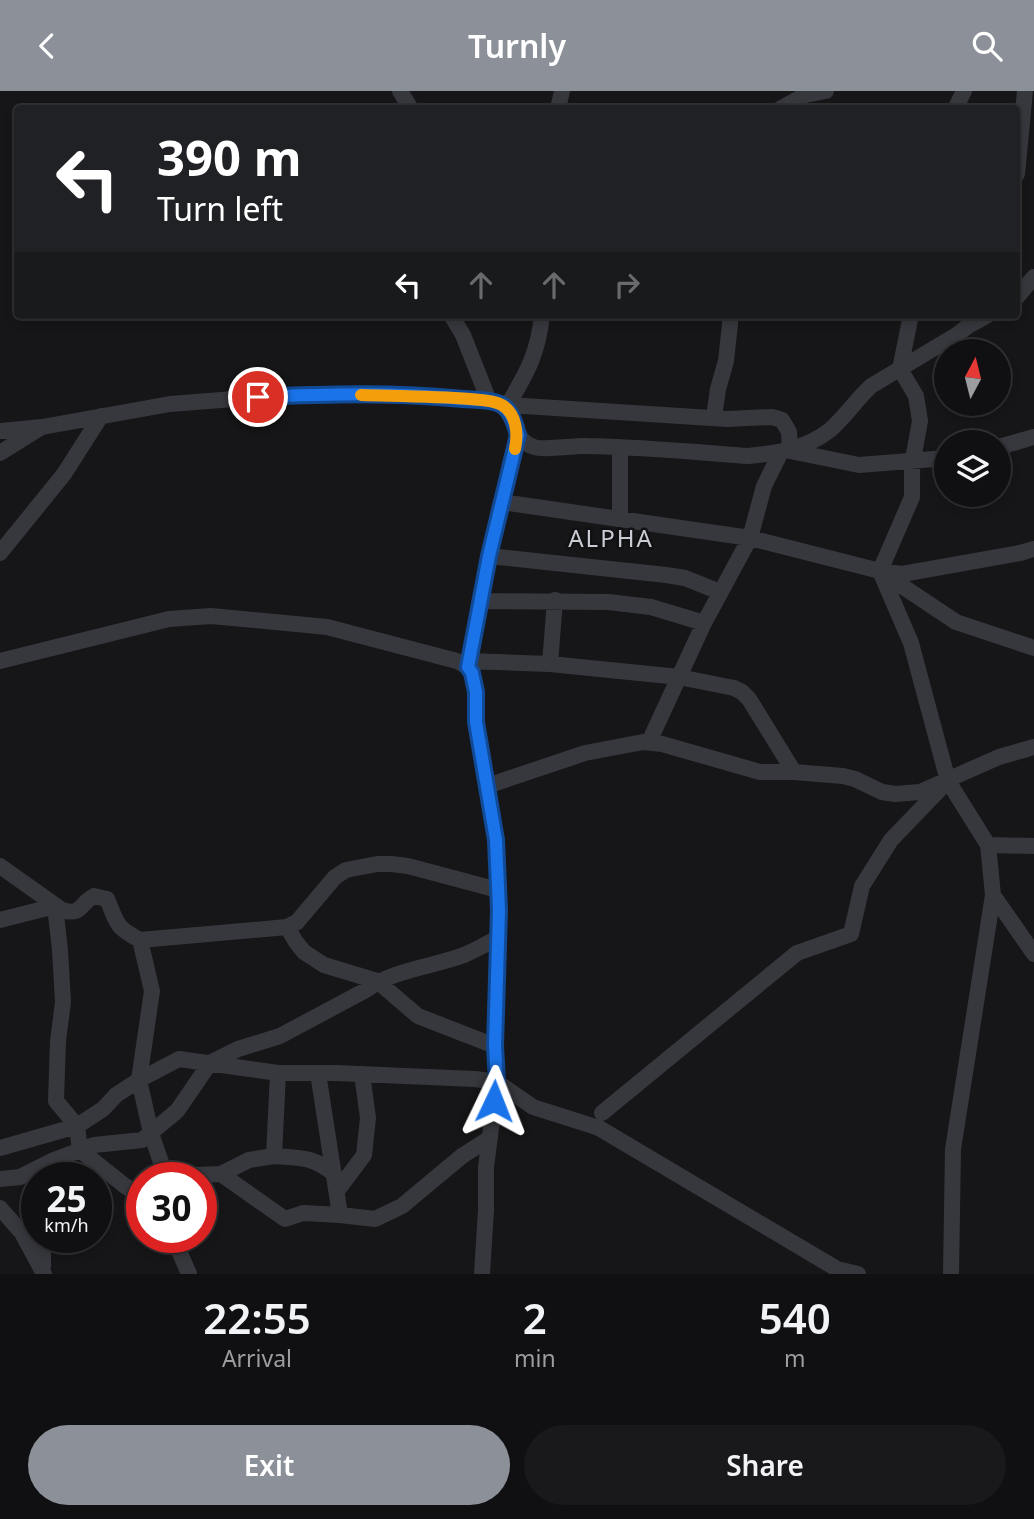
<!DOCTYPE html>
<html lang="en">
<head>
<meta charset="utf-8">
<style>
	body { margin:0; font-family:"Noto Sans",sans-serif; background:#19191b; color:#f1f3f6; height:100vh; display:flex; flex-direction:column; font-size:26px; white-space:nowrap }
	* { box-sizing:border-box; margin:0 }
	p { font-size:23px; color:#9c9d9f }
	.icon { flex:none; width:38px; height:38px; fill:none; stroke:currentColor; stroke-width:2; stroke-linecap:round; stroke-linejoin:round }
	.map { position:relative; height:1183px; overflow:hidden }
	.panel { display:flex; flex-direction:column; background:#101012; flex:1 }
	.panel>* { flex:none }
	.banner { position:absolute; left:14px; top:14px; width:1006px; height:214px; border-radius:7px; box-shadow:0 4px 10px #0003,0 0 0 2px #303032; background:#202124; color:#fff; overflow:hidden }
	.needle { width:46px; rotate:7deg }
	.controls { position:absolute; left:934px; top:248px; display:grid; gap:14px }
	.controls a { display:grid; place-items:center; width:77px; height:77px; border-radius:50%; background:#101012; box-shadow:0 4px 10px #0003,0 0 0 2px #303032; font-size:35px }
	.speed { position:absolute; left:21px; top:1071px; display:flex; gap:14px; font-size:35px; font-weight:700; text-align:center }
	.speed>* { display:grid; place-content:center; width:91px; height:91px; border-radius:50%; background:#101012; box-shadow:0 4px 10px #0003,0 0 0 2px #303032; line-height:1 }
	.speed small { font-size:18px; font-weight:400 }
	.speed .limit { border:10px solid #d22; background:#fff; color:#111 }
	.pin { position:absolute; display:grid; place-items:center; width:60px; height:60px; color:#fff; margin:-30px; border:4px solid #fff; border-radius:50%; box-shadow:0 2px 7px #0007 }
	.me { position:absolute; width:77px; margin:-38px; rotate:2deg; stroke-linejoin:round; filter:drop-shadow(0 0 5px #0008) }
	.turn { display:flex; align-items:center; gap:24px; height:147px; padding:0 28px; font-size:32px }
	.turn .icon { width:91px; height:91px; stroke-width:2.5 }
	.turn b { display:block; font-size:49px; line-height:60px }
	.lanes { display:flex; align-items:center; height:66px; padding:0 28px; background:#0003; justify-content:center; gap:35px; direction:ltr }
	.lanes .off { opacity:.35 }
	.eta { display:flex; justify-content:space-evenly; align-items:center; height:119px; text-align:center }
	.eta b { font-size:42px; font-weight:600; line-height:49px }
	.primary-button { display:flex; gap:14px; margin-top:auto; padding:14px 28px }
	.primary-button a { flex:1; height:80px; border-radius:42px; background:#8c9099; color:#fff; font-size:28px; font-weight:600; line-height:80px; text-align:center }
	.primary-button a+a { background:#19191b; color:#f1f3f6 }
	header { display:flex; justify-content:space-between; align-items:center; height:91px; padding:0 28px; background:#8c9099; color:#fff; font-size:32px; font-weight:600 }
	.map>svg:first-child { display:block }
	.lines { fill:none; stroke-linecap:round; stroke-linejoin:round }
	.minor { stroke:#37383d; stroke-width:16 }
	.route-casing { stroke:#114b97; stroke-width:18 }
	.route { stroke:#1a73e8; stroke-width:12 }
	.slow { stroke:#f59e0b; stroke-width:12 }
	.labels { text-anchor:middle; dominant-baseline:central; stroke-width:5; stroke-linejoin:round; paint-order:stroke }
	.quarter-label { font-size:24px; letter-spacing:2px; fill:#c9ccd4; stroke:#111113 }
</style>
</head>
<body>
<header><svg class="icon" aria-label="back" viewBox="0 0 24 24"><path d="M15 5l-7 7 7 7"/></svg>Turnly<svg class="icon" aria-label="search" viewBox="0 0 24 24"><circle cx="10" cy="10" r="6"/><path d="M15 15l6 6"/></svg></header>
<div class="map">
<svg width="1034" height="1183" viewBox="0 0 1034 1183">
	<rect width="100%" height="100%" fill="#161618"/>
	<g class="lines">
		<!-- minor -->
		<path class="minor" d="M400,0L411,18
			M558,18L562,0
			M780,18L805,4L826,0
			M955,18L964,0
			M1017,83L1025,0
			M1017,206L1034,186
			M451,224L463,244L489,310
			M911,224L900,278L916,305L920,330L914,363
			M508,314L727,328L772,326L782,329L789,341L790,360L859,374L947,367
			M506,317C526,283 538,264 542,224
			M715,319L718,298L726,270L731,224
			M0,340L42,336L170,313L259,306L320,303L447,306L493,310C520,320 509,348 534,356C546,360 573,354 587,355C641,356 695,361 748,365C778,362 806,358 830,339C845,326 856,309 871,295L958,243L968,235L988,224
			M999,356L1034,346
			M620,357V428
			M0,362L40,337
			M912,369V406L880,480L911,552L948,690L988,754L993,804L953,1058L951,1183
			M502,411L750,447L880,480L902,483L1020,462L1034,458
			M0,462L64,383L101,325
			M489,465L666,484L685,487L720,501
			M884,483L956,531L1034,557
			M480,510L608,511L651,516L704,532
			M0,570L169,528L211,525L327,536L457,570L468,576L472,582L476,601V631L496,749L499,819L495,955L497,991L486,1076V1119L482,1183
			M469,570L550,573L679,586L734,597L742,601L749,608L794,681
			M550,573L555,509
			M468,576L489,465L518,344
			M649,651L704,532L750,447L764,395L781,361
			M487,695L585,662L643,651L662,653L760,681H794L843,685L855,688L882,701L895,703L920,701L999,666L1034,656
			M988,754L1034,755
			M0,775L62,819C82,825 79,813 94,805L107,808C118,833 114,835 140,849L287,836L297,831L335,786L346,779L377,773H391L408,775L498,799
			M993,804L1034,863
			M0,829L55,815L60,859L63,911L58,950L56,1010L77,1035L80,1059L125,1095L142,1105
			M287,836L296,851L304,861L324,874L377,890L418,925L495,955
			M278,982L274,1065C300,1067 313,1065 334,1083
			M318,982L340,1124
			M602,1022L797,862L851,843L862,795L891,749L942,696
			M490,1047L462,1065L402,1115L375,1128L340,1124L303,1122L285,1128L221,1083L195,1084L164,1080L151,1042L139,989L179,968L278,982H336L475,988L497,991L533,1016L599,1037L837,1178L858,1183
			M0,1057L77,1035L103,1018L116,1004L139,989L152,900L140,849
			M221,1083L249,1069L274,1065
			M50,1087L54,1069L94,1054L142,1049L177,1020L210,972L238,958L280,945L366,899C395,878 432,876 464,864C476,859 487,852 499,847
			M0,1088L20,1086L54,1069
			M337,1100L364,1064L368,1027L362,983
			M0,1117L22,1142L44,1183
			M173,1146L189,1183
			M43,1176V1146"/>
	</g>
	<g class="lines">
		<defs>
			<path id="route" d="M258,306C326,303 395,301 463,308C474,309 489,308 500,313C511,318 515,333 518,344L489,465L468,576L472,582L476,601V631L496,749L499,819L495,955L497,991L494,1010"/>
		</defs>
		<!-- route casing -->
		<use href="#route" class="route-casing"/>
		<!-- route -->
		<use href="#route" class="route"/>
		<!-- slow -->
		<path class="slow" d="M361,304C397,305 434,305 470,308C480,309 493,309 502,314C517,323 518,343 515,358"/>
	</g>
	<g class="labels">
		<!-- quarter labels -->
		<g class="quarter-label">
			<text x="611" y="446">ALPHA</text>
		</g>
	</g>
</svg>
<div class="controls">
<a><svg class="needle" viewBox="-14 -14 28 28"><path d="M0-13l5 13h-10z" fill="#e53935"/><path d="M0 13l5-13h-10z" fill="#9c9d9f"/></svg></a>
<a><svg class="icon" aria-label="layers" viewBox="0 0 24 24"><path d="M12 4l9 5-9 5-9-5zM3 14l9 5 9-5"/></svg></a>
</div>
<div class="speed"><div>25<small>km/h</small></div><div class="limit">30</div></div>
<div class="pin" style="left:258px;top:306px;background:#d93025"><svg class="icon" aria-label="arrive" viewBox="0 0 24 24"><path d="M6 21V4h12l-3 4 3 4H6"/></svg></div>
<svg class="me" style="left:494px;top:1010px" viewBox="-20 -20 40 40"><path d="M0-17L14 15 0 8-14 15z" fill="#1a73e8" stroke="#fff" stroke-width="4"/></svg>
<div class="banner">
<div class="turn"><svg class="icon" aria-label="left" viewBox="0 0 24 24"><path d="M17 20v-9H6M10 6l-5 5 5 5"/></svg><div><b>390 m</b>Turn left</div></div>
<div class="lanes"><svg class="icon" aria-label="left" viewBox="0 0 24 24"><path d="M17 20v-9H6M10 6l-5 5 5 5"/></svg><svg class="icon off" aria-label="ahead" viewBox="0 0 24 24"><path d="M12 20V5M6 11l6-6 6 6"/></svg><svg class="icon off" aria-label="ahead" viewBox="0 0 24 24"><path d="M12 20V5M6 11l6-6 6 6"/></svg><svg class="icon off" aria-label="right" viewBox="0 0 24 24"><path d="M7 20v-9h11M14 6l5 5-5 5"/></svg></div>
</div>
</div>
<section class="panel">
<div class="eta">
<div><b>22:55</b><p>Arrival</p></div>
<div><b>2</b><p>min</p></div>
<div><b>540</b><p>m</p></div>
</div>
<div class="primary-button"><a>Exit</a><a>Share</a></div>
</section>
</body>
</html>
